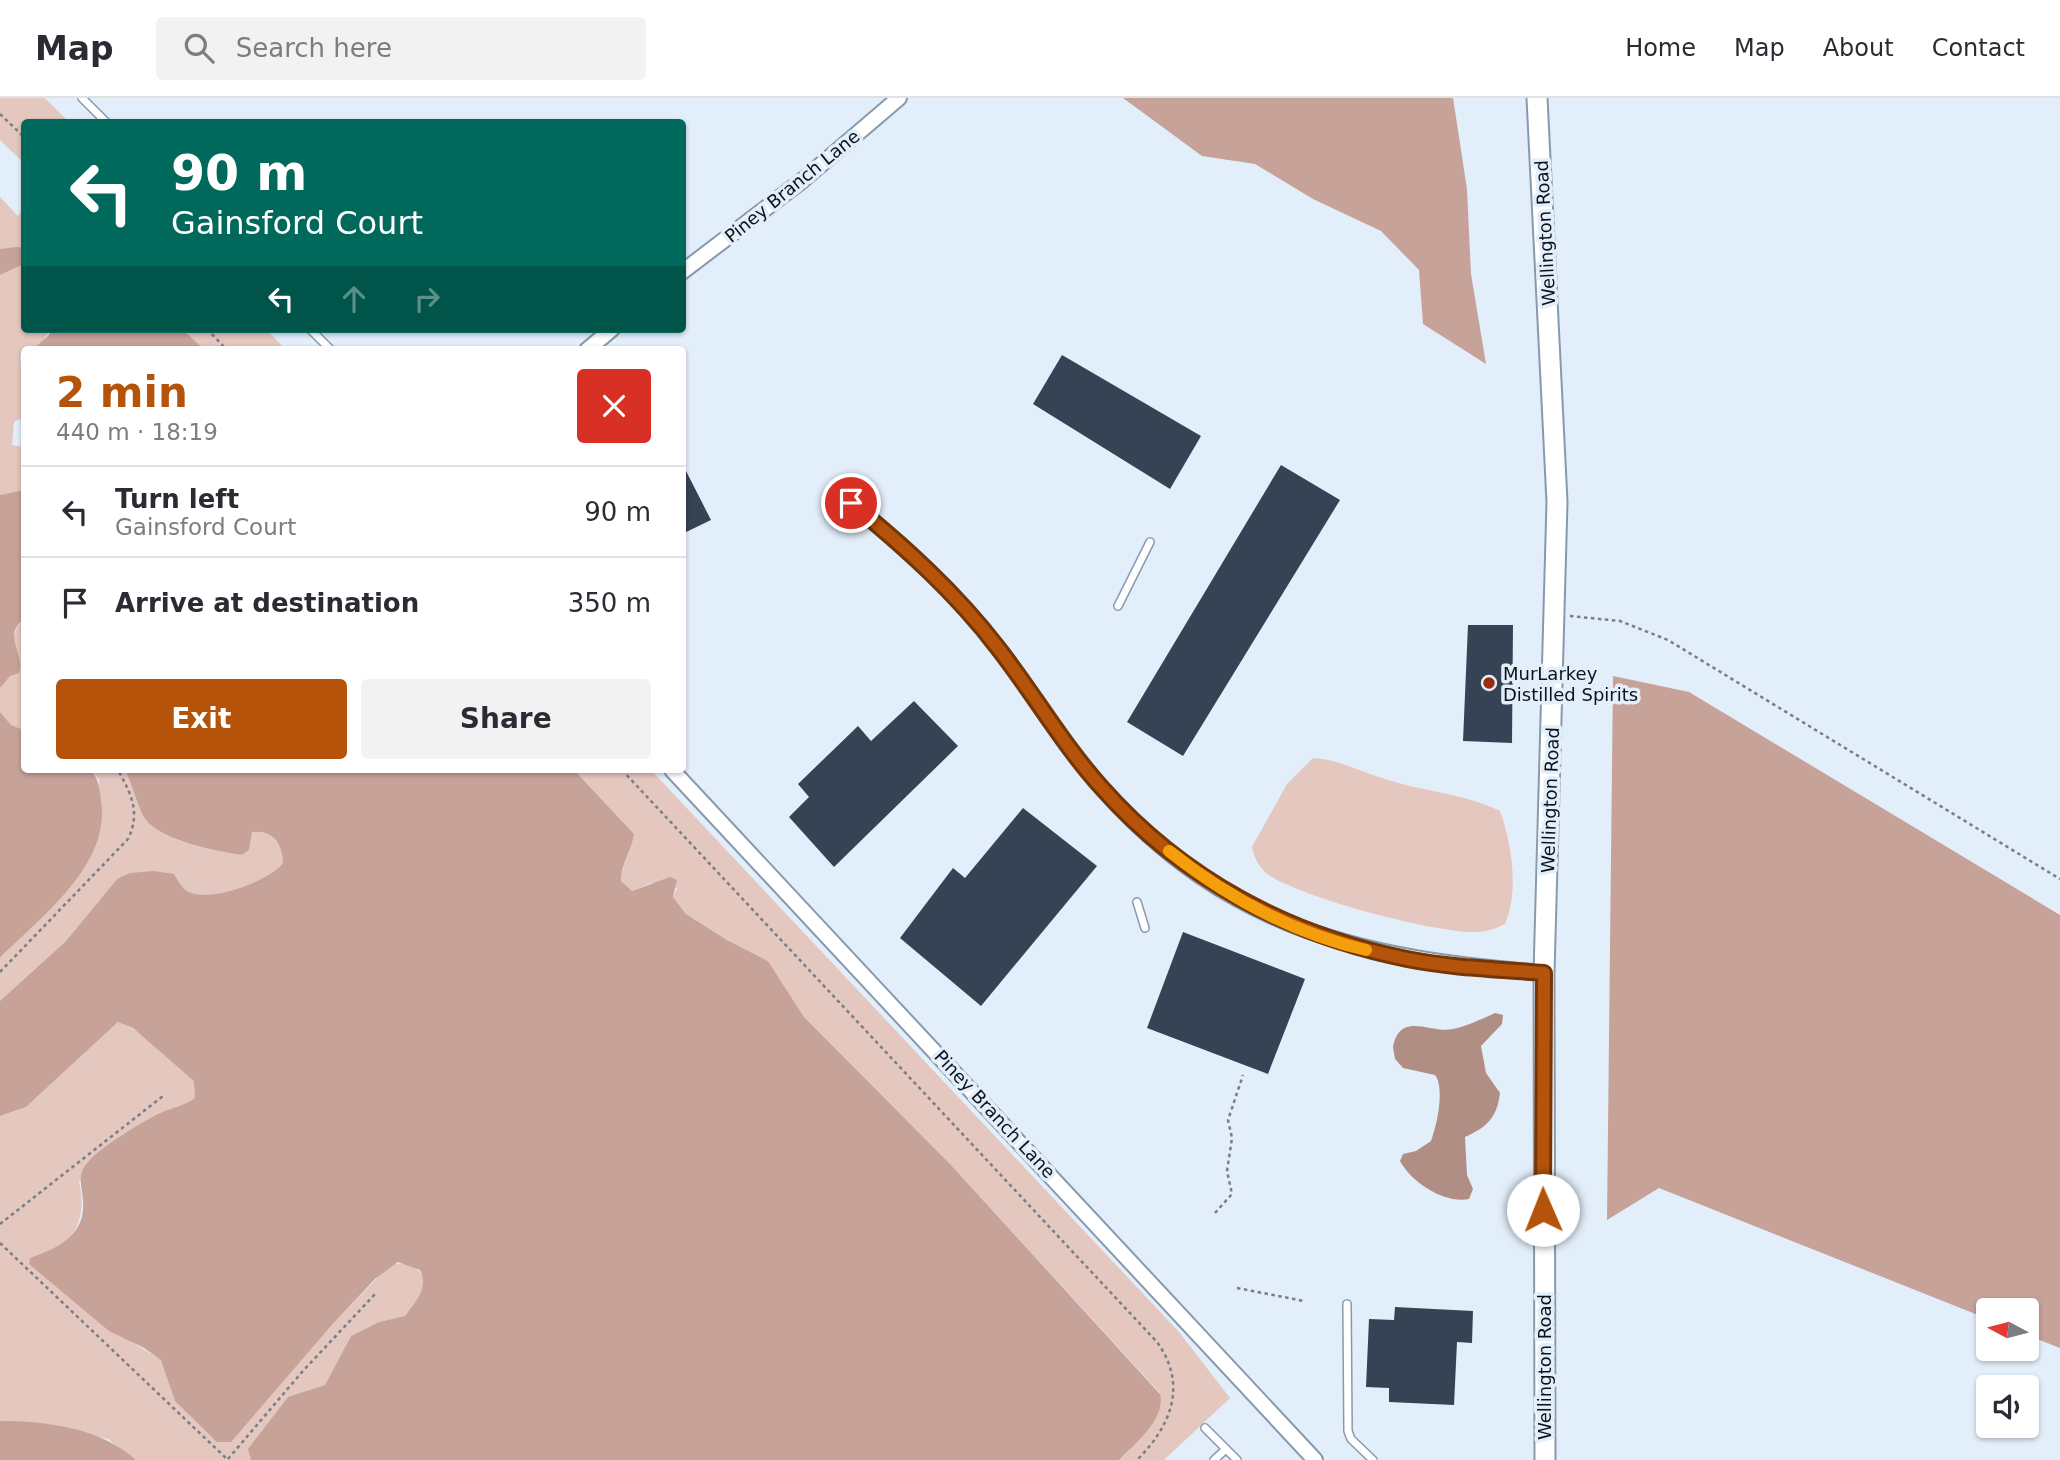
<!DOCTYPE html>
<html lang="en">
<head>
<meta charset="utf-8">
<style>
	body { margin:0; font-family:"DejaVu Sans",sans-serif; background:#f2f2f3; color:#2b2b33; height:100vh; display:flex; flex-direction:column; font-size:26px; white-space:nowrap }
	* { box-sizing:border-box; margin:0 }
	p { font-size:23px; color:#7c7c81 }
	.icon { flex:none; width:38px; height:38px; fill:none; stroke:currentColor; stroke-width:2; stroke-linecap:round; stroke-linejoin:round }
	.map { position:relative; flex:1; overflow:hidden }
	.drawer { position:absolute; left:21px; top:248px; width:665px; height:427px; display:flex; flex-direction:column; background:#fff; border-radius:7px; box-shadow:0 2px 5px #0004 }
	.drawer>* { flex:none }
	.guide { position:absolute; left:21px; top:21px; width:665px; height:214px; border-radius:7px; box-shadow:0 2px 5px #0004; background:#00695c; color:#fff; overflow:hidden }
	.needle { width:46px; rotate:277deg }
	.buttons { position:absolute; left:1976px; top:1200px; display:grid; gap:14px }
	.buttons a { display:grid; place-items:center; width:63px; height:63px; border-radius:7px; background:#fff; box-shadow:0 2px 5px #0004; font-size:35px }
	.pin { position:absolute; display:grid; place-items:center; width:60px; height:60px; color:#fff; margin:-30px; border:4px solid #fff; border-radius:50%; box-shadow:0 2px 7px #0007 }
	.me { position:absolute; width:77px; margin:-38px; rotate:359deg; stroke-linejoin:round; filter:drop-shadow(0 0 5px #0008) }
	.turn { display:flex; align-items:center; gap:24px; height:147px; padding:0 35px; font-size:32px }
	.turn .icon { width:91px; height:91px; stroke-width:2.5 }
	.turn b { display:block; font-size:49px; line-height:60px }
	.lanes { display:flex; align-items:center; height:66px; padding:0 35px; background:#0003; justify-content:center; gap:35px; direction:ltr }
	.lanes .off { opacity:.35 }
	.round { display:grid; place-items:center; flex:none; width:74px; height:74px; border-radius:7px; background:#f2f2f3 }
	.summary { display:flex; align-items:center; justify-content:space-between; height:119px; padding:0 35px }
	h1 { font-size:42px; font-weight:800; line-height:52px; color:#b45309 }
	.cta { display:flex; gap:14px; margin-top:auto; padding:14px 35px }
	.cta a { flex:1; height:80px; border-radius:7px; background:#b45309; color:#fff; font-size:28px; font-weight:800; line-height:80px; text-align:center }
	.cta a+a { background:#f2f2f3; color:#2b2b33 }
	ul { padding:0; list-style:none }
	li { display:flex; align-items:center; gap:21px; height:91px; padding:0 35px; border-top:2px solid #e1e1e2 }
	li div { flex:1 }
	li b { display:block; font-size:26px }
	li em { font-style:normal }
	header { display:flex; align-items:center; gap:42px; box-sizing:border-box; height:98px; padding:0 35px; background:#fff; border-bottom:2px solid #e1e1e2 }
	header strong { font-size:33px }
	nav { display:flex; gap:38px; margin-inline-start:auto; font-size:24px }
	.search { width:490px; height:63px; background:#f2f2f3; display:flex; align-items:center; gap:18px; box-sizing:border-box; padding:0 24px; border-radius:7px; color:#7c7c81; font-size:26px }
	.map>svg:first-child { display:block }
	.green { fill:#e4c7be }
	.forest { fill:#c6a298 }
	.water { fill:#b18e83 }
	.building { fill:#354354 }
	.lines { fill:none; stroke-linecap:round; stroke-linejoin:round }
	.lane-casing { stroke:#8999ad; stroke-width:10 }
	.street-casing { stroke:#8999ad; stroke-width:18 }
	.secondary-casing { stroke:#8999ad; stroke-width:23 }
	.path { stroke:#767f89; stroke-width:2.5; stroke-dasharray:3.5 3.5; stroke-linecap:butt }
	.lane { stroke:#fff; stroke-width:7 }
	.street { stroke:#fff; stroke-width:14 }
	.secondary { stroke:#fff; stroke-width:19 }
	.route-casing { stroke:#753606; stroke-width:18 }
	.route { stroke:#b45309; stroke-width:12 }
	.slow { stroke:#f59e0b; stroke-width:12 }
	.poi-dot { fill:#962f0d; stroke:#e3eefb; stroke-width:2.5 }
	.labels { text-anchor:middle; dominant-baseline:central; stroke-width:7; stroke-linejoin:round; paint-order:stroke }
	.street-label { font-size:18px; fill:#0c1219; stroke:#e3eefb }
	.poi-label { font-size:18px; fill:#0c1219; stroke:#e3eefb; text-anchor:start }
</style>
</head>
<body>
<header>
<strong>Map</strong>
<div class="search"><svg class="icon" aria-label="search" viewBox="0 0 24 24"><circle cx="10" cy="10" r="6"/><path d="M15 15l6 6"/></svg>Search here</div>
<nav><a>Home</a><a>Map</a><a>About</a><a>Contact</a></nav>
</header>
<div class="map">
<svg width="2060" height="1362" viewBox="0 0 2060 1362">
	<rect width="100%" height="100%" fill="#e3eefb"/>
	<!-- green -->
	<path class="green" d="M0,0H45L66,21L64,24H24V65L0,42Z
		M0,99L18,118L24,109V150L0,151Z
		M24,166V231H51L39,248L24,252L20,258L24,319L14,324L12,347L24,349V392L0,397V177Z
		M182,231H266L286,252H205Z
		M24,521V632L11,627L0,615V590C21,565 5,535 24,521Z
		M1313,660C1338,661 1361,674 1385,681C1424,694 1463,695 1500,713C1512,746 1519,793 1505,826C1493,832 1482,835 1469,834C1422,831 1311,802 1272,779C1260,772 1255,762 1252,749L1287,686Z
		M91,672H125C132,685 139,714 146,722C161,742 218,754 242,757L249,752L252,733C273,733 282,745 283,765C269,783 209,806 187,793C182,790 177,781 174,776L117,781L66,843L0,903V860L60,799L99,691V682Z
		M574,672H651L1179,1234L1230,1300L1164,1362H1119L1139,1342L1160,1295L950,1066L804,919L768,863L727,842L686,816L673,799L677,790L651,785L632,793L621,783C622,765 632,753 634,736Z
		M118,924C133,926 187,970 194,983C197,989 197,994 195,1000L183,1009L158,1016L79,1084C88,1119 74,1152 35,1159L29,1166L131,1244L162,1262L175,1303L218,1344L389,1168C408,1160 430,1172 422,1195C419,1203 410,1211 405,1218L379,1224L351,1238L325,1287L287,1300L251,1362H136L108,1341L51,1328L0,1323V1018L26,1009Z"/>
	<!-- forest -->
	<path class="forest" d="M1123,0H1453L1467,91L1471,176L1486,266L1423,226L1419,172L1381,133L1313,101L1255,66L1202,58Z
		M17,149L24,150V166L0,177V151Z
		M51,231H182L205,252H32L49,237Z
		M24,392V521C2,537 25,555 19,575L10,578L0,590V397Z
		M1613,578L1689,594L2060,817V1250L2027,1237L2026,1213H1988V1221L1659,1090L1607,1122Z
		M0,614L11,627L24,632V672H91C99,682 99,689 101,702C111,768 41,818 0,860Z
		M125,672H574L634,736C632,753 621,765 621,783L632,793L670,779L677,782L673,799L686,816L727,842L768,863L804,919L950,1066L1160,1296C1166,1321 1136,1345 1119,1362H251L248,1351L288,1299L325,1287L351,1238L379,1224L405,1218C416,1203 429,1191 420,1172L398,1164L375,1181L330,1229L231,1344H217L175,1303L161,1262L144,1250L109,1233L29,1166L30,1160C57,1151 86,1137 83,1103C82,1086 76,1077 89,1063C102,1048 138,1027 156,1017C169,1010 183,1009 195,1000L194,983L133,930L118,924L26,1009L0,1018V903L66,843L117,781L130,775L154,773L174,776C177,781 182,790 187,793C209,806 269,783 283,765C282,745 273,732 252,734L249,752L242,757C218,754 161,742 146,722C139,714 132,685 125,672Z
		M0,1323C45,1323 102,1330 136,1362H0Z"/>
	<!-- water -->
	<path class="water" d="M1495,915L1503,917L1502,926L1481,948L1486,975L1500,995C1497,1020 1487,1029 1465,1039L1467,1077L1473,1091L1469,1101C1445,1106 1412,1085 1400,1063L1403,1056L1416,1053L1431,1043C1437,1027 1445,990 1435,977L1403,970L1395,961L1393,949C1400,912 1431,936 1453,931C1467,928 1482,921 1495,915Z"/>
	<!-- building -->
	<path class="building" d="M1062,257L1201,338L1170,391L1033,306Z
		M1281,367L1340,402L1183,658L1127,624Z
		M686,373L711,422L682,436V375Z
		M1468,527H1513L1512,645L1463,643Z
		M914,603L958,648L834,769L789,719L809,699L798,686L858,628L871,643Z
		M1023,710L1097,768L981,908L900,840L953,770L965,780Z
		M1183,834L1305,881L1268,976L1147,930Z
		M1395,1209L1473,1213L1472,1245L1457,1244L1454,1307L1389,1304V1290L1366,1289L1369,1221L1394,1222Z"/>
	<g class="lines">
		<defs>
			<path id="lane" d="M82,0L106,24
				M310,231L331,252
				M1118,508L1150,444
				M1137,804L1145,830
				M1347,1206L1348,1333L1351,1341L1373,1362
				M1205,1330L1237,1362
				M1214,1362L1226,1351"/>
			<path id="street" d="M682,174L803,82L899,0
				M587,252L612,231
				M851,405C905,449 956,495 998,550C1034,596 1063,647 1102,690C1228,832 1363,861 1544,875
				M672,672L1315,1362"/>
			<path id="secondary" d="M1537,0L1557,404L1544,875L1545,1362"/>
		</defs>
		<!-- lane casing -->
		<use href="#lane" class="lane-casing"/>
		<!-- street casing -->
		<use href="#street" class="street-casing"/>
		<!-- secondary casing -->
		<use href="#secondary" class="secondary-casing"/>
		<!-- path -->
		<path class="path" d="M0,16L24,39
			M207,231L227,252
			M1570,518L1620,523L1668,542L2060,781
			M622,672L1157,1244C1188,1287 1171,1328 1137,1362
			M0,874L128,741C141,714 131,696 118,672
			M1215,1115L1232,1096L1227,1073L1232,1040L1228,1022L1243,977
			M0,1126L163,998
			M0,1145L228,1362
			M1237,1190L1304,1203
			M228,1361L302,1274L377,1194"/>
		<!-- lane -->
		<use href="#lane" class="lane"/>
		<!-- street -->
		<use href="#street" class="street"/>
		<!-- secondary -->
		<use href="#secondary" class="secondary"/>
	</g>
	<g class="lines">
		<defs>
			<path id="route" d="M851,405C905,449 956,495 998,550C1034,596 1063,647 1102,690C1183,781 1288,837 1407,861C1452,870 1498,871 1544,875L1543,1112"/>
		</defs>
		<!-- route casing -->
		<use href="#route" class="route-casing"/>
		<!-- route -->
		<use href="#route" class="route"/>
		<!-- slow -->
		<path class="slow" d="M1169,753C1227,799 1293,835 1366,852"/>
	</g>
	<!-- markers -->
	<circle class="poi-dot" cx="1489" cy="585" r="7"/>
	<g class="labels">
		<!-- street labels -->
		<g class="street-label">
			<text transform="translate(792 88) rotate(-39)">Piney Branch Lane</text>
			<text transform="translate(1545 135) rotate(-93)">Wellington Road</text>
			<text transform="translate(1550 702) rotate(-88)">Wellington Road</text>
			<text transform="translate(995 1016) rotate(47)">Piney Branch Lane</text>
			<text transform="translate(1544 1269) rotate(-90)">Wellington Road</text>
		</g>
		<!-- poi labels -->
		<g class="poi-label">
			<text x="1503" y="575">MurLarkey<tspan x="1503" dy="21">Distilled Spirits</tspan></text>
		</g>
	</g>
</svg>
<div class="buttons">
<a><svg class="needle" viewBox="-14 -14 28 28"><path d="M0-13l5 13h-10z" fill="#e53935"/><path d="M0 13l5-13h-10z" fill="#7c7c81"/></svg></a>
<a><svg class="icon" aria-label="sound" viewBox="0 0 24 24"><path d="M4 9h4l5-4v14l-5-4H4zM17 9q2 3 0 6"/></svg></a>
</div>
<div class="pin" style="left:851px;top:405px;background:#d93025"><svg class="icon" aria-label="arrive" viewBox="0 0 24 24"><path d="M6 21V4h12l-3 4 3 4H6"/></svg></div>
<svg class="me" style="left:1543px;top:1112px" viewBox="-20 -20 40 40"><circle r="19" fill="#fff"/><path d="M0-13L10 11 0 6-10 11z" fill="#b45309"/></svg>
<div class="guide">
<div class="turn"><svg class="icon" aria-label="left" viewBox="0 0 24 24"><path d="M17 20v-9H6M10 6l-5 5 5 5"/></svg><div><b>90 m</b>Gainsford Court</div></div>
<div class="lanes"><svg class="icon" aria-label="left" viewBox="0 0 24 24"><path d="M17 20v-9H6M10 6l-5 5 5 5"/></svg><svg class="icon off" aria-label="ahead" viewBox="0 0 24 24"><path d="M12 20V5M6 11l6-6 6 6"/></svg><svg class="icon off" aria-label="right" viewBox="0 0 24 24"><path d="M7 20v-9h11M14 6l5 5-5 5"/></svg></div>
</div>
<section class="drawer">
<div class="summary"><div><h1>2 min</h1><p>440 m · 18:19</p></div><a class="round" style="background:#d93025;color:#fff"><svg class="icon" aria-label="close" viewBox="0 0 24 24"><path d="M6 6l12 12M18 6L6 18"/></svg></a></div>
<ul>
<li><svg class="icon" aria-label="left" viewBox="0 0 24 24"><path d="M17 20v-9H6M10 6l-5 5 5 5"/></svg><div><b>Turn left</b><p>Gainsford Court</p></div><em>90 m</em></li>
<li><svg class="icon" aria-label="arrive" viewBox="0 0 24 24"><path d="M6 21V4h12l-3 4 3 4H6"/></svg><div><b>Arrive at destination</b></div><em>350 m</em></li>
</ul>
<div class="cta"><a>Exit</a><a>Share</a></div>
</section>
</div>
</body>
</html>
